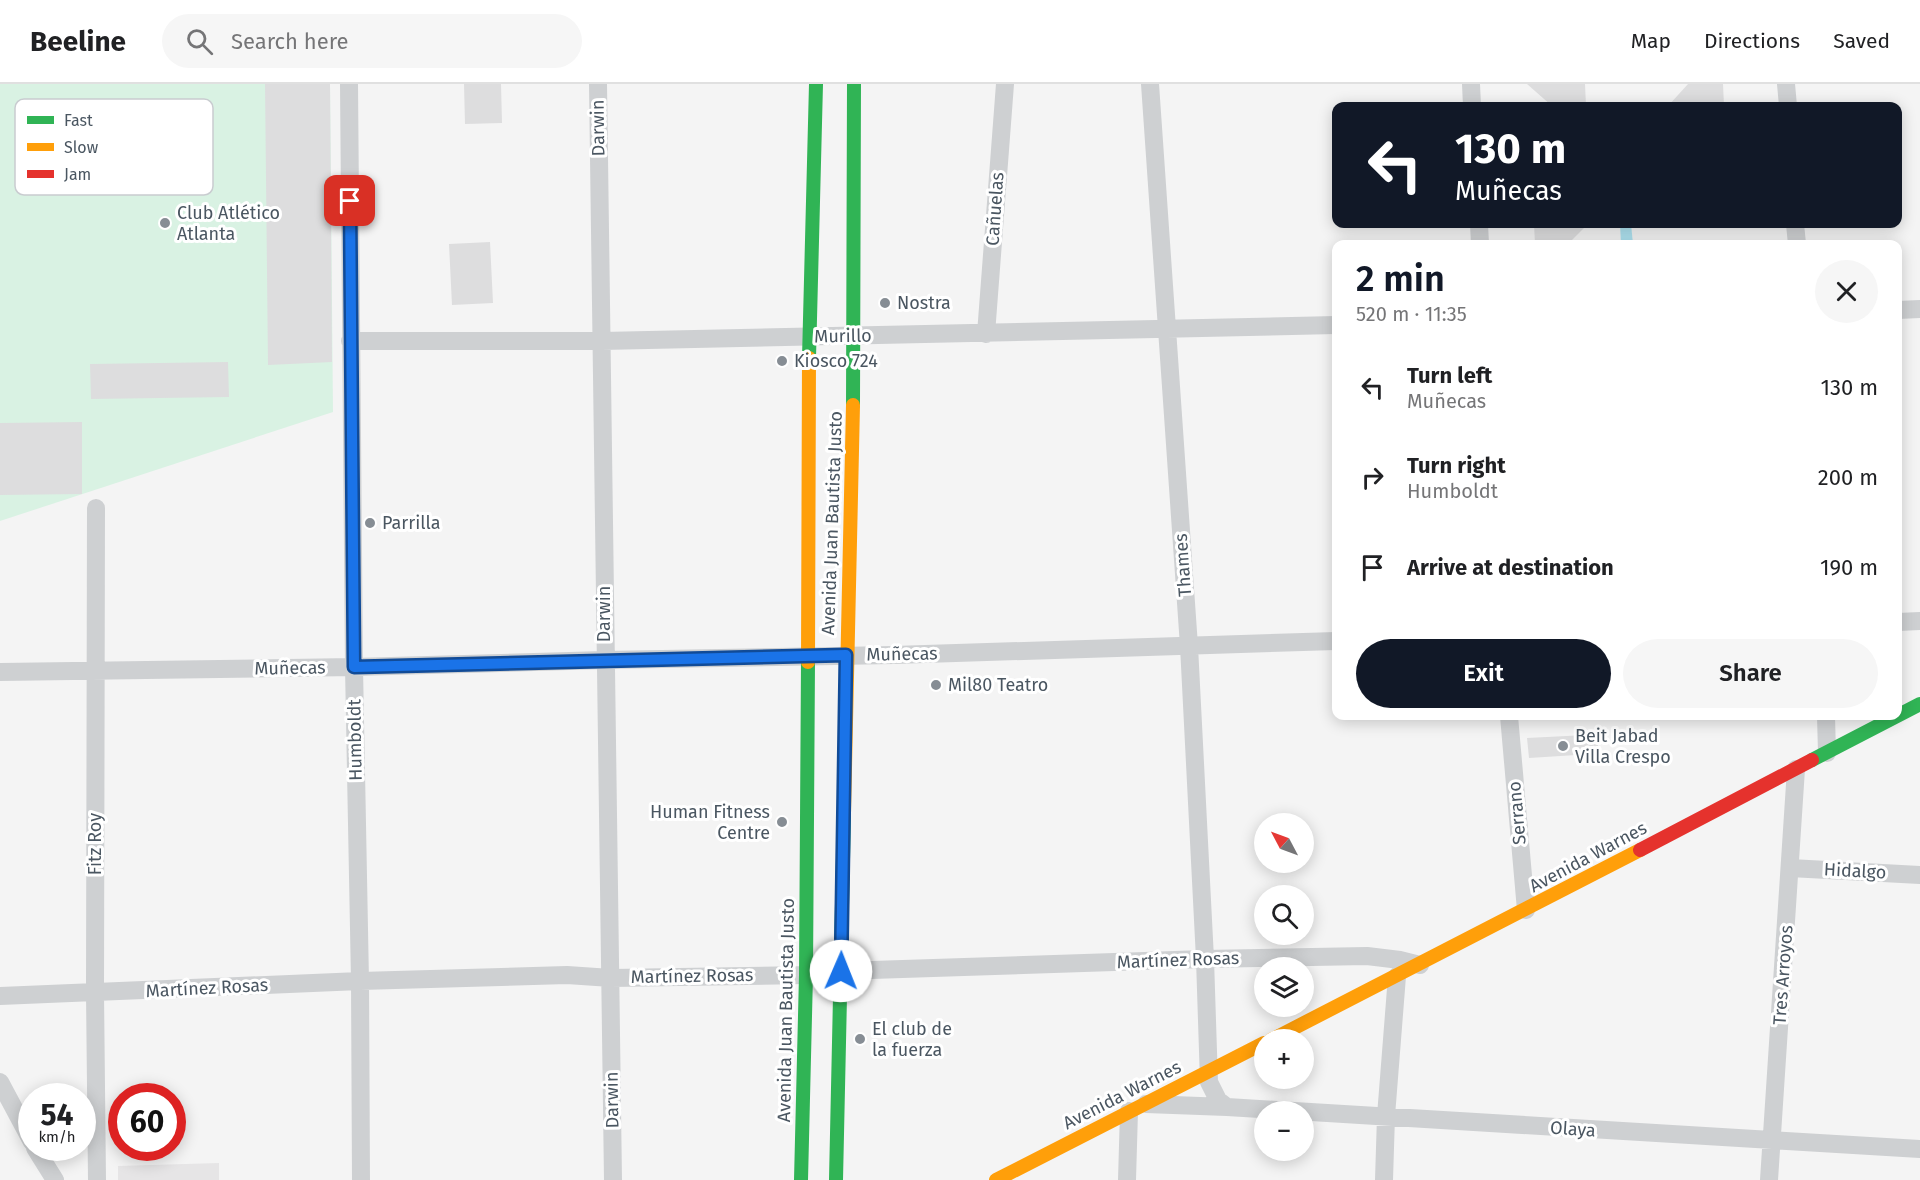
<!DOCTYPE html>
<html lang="en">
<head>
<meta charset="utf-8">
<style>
	body { margin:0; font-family:"Fira Sans",sans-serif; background:#f6f6f6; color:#202124; height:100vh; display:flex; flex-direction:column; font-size:22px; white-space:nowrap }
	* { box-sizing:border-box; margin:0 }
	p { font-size:20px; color:#757577 }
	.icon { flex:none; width:33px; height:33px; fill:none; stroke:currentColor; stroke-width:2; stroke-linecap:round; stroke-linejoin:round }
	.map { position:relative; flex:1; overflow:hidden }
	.sheet { position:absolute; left:1332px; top:156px; width:570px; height:480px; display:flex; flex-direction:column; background:#fff; border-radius:12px; box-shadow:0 3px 15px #0003 }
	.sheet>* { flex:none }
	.hud { position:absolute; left:1332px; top:18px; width:570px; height:126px; border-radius:12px; box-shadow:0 3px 15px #0003; background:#111827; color:#fff; overflow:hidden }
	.needle { width:39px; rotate:311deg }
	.buttons { position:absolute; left:1254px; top:729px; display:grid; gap:12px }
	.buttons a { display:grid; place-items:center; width:60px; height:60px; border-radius:50%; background:#fff; box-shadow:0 3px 15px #0003; font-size:30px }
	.speed { position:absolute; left:18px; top:999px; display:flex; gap:12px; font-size:30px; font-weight:700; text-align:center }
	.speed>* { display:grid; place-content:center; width:78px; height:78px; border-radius:50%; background:#fff; box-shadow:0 3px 15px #0003; line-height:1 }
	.speed small { font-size:15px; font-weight:400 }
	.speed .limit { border:9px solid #d22; background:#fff; color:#111 }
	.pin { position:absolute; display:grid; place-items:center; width:51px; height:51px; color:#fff; margin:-26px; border-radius:12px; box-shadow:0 3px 9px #0006 }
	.me { position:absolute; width:66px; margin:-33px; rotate:1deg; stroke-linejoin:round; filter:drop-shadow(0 0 4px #0008) }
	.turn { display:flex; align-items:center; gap:21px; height:126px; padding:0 24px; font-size:27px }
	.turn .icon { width:78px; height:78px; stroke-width:2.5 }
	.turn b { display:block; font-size:42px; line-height:51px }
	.round { display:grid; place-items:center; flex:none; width:63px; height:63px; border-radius:32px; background:#f6f6f6 }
	.head { display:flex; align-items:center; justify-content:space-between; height:102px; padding:0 24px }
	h1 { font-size:36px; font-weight:600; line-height:45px; color:#111827 }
	.action { display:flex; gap:12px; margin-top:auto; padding:12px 24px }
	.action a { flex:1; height:69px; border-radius:36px; background:#111827; color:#fff; font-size:24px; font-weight:600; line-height:69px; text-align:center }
	.action a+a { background:#f6f6f6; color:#202124 }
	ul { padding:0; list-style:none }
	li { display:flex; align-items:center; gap:18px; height:90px; padding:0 24px }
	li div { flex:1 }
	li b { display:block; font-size:22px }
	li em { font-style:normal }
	header { display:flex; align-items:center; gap:36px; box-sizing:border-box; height:84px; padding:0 30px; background:#fff; border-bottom:2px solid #e0e0e0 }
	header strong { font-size:28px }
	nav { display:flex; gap:33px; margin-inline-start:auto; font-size:21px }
	.search { width:420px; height:54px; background:#f6f6f6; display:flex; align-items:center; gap:15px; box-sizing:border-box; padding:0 21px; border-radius:33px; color:#757577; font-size:22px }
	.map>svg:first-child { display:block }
	.education { fill:#e6e5e6 }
	.green { fill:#d9f2e3 }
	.water { fill:#aee2f0 }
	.building { fill:#ddddde }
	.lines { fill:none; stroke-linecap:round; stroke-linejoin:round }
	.street { stroke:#ced0d2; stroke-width:18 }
	.fast { stroke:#30b455; stroke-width:14 }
	.slow { stroke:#ff9f0a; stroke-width:14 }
	.jam { stroke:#e5322d; stroke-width:14 }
	.route-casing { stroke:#114b97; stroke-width:15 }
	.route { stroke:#1a73e8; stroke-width:10 }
	.poi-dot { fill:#868d94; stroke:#fff; stroke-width:2 }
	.labels { text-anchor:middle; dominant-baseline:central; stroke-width:6; stroke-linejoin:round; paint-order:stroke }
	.street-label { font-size:18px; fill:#4a5661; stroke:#fff }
	.poi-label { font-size:18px; fill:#4a5661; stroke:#fff; text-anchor:start }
	.key { fill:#fff; stroke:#c9ccd0; stroke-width:1.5 }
	.key-label { font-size:16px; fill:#4a5661 }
</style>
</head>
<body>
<header>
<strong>Beeline</strong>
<div class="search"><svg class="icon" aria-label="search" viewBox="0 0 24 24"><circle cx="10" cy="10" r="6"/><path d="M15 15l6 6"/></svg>Search here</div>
<nav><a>Map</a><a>Directions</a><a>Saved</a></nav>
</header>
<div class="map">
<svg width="1920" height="1096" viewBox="0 0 1920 1096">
	<rect width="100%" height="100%" fill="#f4f4f4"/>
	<!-- education -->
	<path class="education" d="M219,1079V1096H118V1082Z"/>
	<!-- green -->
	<path class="green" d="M0,0H330L333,328L0,437Z"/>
	<!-- water -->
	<path class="water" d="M1620,140H1631L1633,160H1621Z"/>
	<!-- building -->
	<path class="building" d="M265,0H330L332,278L268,281Z
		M464,0H501L502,39L465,40Z
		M1527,0H1585L1586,22H1552Z
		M1688,0H1723L1724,22H1668Z
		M1534,140H1588L1568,160H1535Z
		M490,158L493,219L452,221L449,160Z
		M228,278L229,313L91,315L90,280Z
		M82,338V410L0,411V339Z
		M1606,650L1592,670L1529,674L1527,654Z"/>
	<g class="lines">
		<!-- street -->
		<path class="street" d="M349,0L354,583L360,897L361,1096
			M598,0L613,1096
			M1150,0L1189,562L1205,875L1209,998L1218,1016L1227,1023
			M1471,0L1472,22
			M1786,0L1788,22
			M1479,140L1480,160
			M1795,140L1797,160
			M1898,226L1920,225
			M986,250L1005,0
			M350,257H602L1336,241
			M96,424L95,909L97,1096
			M1898,538L1920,537
			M0,588L354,583L604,576L894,571L1336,557
			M1509,632L1526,826
			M1826,632L1827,669
			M1790,784L1920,791
			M0,912L360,897L567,891L611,894L806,891L841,887L1205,875L1367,872L1400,876L1420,881
			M0,998L32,1058
			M1146,1020L1227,1023L1920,1065
			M35,1064L55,1096
			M1127,1096L1129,1027
			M1384,1096L1386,1032L1397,892
			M1769,1096L1796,685"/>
		<!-- fast -->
		<path class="fast" d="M809,274L816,0
			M853,321L854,0
			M1812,676L1920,620
			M801,1096L806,891L808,578
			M836,1096L844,729"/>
		<!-- slow -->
		<path class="slow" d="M808,578L809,274
			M844,729L853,321
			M1271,956L1640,766
			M996,1096L1264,959"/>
		<!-- jam -->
		<path class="jam" d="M1640,766L1812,676"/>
	</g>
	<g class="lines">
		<defs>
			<path id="route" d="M350,117L354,583L846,571L841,887"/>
		</defs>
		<!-- route casing -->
		<use href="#route" class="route-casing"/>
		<!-- route -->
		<use href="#route" class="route"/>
	</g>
	<!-- markers -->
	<g class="poi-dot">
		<circle cx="165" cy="139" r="6"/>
		<circle cx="885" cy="219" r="6"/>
		<circle cx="782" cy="277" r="6"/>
		<circle cx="370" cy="439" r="6"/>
		<circle cx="936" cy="601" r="6"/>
		<circle cx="1563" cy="662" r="6"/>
		<circle cx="782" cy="738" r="6"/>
		<circle cx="860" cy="955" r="6"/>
	</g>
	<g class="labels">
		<!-- street labels -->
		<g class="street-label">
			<text transform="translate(598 44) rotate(-91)">Darwin</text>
			<text transform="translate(995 125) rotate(-86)">Cañuelas</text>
			<text transform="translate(843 252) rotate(-1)">Murillo</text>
			<text transform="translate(832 439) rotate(-88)">Avenida Juan Bautista Justo</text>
			<text transform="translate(1183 481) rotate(-94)">Thames</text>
			<text transform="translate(604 530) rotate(-90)">Darwin</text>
			<text transform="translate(902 570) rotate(-1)">Muñecas</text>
			<text transform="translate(290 584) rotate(-1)">Muñecas</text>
			<text transform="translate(355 656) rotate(-91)">Humboldt</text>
			<text transform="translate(1517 729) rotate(-95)">Serrano</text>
			<text transform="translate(95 760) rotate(-90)">Fitz Roy</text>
			<text transform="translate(1588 773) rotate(-28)">Avenida Warnes</text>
			<text transform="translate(1855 787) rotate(3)">Hidalgo</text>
			<text transform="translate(1178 876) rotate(-2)">Martínez Rosas</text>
			<text transform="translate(1783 891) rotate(-86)">Tres Arroyos</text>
			<text transform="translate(692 892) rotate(-1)">Martínez Rosas</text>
			<text transform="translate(207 904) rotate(-3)">Martínez Rosas</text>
			<text transform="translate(786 926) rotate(-89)">Avenida Juan Bautista Justo</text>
			<text transform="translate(1122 1011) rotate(-27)">Avenida Warnes</text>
			<text transform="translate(612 1016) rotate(-91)">Darwin</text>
			<text transform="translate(1573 1045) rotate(4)">Olaya</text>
		</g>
		<!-- poi labels -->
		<g class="poi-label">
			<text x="177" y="129">Club Atlético<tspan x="177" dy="21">Atlanta</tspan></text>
			<text x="897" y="219">Nostra</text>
			<text x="794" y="277">Kiosco 724</text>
			<text x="382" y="439">Parrilla</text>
			<text x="948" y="601">Mil80 Teatro</text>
			<text x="1575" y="652">Beit Jabad<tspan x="1575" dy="21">Villa Crespo</tspan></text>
			<text x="770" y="728" text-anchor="end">Human Fitness<tspan x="770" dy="21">Centre</tspan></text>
			<text x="872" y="945">El club de<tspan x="872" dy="21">la fuerza</tspan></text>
		</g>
	</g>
	<!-- legend -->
	<rect x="15" y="15" width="198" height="96" rx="9" class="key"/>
	<rect x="27" y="32" width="27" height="8" fill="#30b455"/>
	<rect x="27" y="59" width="27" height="8" fill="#ff9f0a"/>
	<rect x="27" y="86" width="27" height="8" fill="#e5322d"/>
	<g class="key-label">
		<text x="64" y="42">Fast</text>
		<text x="64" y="69">Slow</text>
		<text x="64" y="96">Jam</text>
	</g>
</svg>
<div class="buttons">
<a><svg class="needle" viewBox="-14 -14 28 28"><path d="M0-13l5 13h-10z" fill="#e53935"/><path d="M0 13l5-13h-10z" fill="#757577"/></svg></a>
<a><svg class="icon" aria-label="search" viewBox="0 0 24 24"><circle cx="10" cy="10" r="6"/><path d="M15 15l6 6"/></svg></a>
<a><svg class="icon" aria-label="layers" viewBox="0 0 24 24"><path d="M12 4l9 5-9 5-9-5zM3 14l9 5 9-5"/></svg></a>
<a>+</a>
<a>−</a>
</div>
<div class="speed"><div>54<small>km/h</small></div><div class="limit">60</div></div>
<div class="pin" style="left:350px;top:117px;background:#d93025"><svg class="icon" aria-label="arrive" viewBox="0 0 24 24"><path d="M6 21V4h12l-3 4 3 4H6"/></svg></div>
<svg class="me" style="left:841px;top:887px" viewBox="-20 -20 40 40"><circle r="19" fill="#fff"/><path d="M0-13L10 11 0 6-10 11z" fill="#1a73e8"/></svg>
<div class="hud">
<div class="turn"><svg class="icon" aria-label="left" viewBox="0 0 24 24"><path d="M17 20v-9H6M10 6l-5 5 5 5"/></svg><div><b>130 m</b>Muñecas</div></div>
</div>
<section class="sheet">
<div class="head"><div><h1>2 min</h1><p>520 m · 11:35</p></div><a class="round"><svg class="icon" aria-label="close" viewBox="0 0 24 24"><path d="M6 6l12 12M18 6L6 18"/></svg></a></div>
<ul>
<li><svg class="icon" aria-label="left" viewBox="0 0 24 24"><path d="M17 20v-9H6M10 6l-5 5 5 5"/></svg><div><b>Turn left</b><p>Muñecas</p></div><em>130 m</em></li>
<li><svg class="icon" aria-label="right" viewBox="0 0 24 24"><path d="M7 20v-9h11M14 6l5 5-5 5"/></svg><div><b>Turn right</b><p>Humboldt</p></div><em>200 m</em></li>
<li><svg class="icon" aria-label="arrive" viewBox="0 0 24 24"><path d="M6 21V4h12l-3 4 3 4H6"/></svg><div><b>Arrive at destination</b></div><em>190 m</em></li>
</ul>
<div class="action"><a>Exit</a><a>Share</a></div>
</section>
</div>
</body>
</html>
